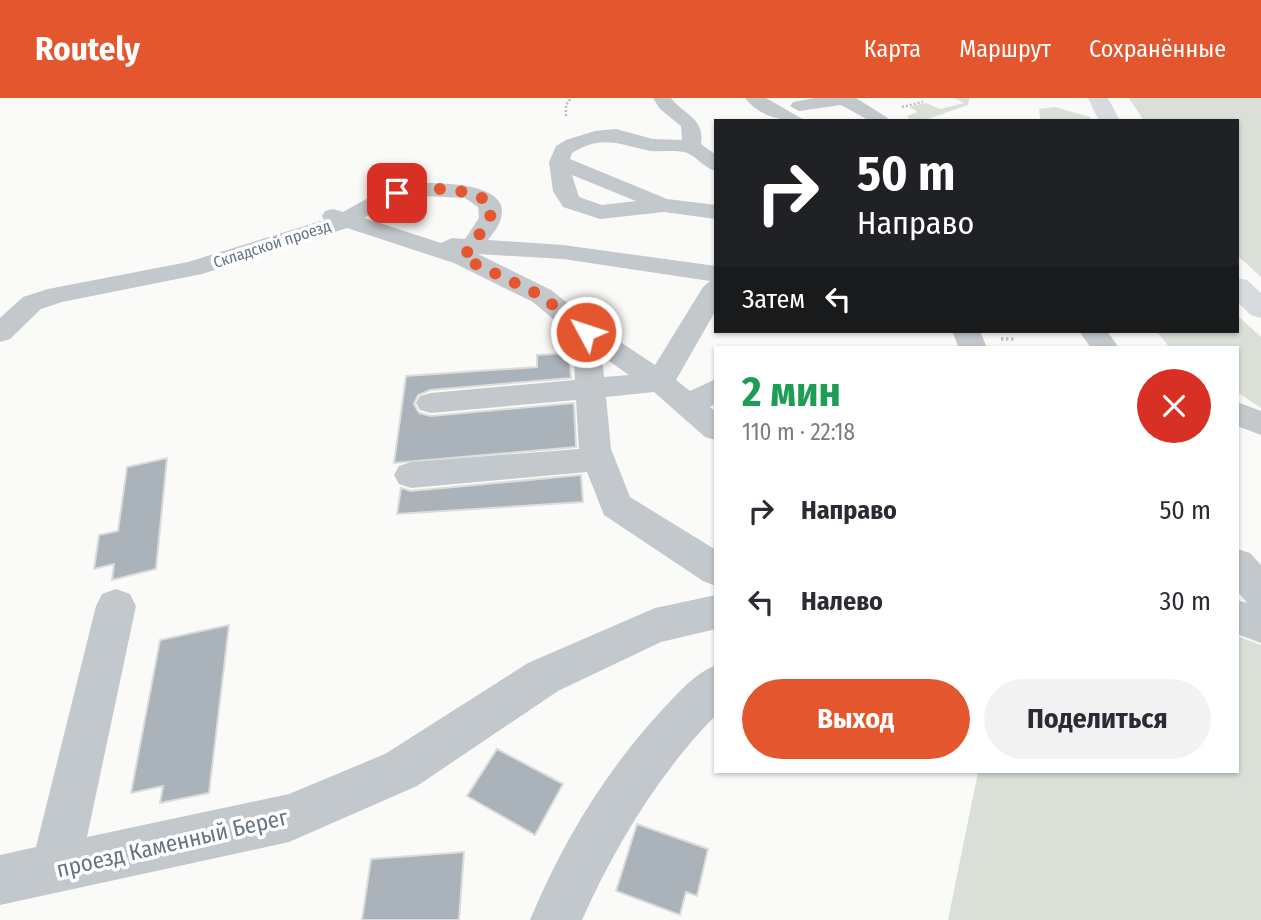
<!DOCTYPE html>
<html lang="ru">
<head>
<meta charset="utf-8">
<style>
	body { margin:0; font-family:"Fira Sans Condensed",sans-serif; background:#f2f2f3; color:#2b2b33; height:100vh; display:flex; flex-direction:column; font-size:26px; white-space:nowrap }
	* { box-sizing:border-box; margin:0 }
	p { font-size:23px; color:#7c7c81 }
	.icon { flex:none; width:38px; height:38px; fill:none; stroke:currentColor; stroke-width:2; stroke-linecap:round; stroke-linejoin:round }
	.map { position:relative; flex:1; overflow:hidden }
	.panel { position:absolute; left:714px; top:248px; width:525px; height:427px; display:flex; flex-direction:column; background:#fff; border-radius:0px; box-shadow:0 2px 5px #0004 }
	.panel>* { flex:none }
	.top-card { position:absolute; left:714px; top:21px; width:525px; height:214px; border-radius:0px; box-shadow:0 2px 5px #0004; background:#202124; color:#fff; overflow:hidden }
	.pin { position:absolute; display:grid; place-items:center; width:60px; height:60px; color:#fff; margin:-30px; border-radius:14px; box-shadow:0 4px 10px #0006 }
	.me { position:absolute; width:77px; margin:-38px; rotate:310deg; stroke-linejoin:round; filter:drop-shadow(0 0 5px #0008) }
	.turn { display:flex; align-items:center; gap:24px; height:147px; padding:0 28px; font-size:32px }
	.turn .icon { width:91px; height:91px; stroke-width:2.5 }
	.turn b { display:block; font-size:49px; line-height:60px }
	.then { display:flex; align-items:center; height:66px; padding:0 28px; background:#0003; gap:14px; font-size:26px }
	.round { display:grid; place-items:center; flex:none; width:74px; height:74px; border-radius:37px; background:#f2f2f3 }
	.head { display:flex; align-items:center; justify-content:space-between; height:119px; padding:0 28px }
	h1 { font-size:42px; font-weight:700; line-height:52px; color:#1e9e55 }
	.primary-button { display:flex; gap:14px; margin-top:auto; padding:14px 28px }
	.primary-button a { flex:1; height:80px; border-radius:42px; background:#e4572e; color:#fff; font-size:28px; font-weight:700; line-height:80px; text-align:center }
	.primary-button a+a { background:#f2f2f3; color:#2b2b33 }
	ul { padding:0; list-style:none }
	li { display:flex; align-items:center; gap:21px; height:91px; padding:0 28px }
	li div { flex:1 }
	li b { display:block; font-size:26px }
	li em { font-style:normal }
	header { display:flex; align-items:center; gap:42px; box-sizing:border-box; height:98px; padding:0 35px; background:#e4572e; color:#fff }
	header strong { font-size:33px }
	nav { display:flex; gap:38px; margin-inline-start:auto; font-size:24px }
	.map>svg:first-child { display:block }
	.green { fill:#dadfd7 }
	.building { fill:#aab3b9; stroke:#dcdcda; stroke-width:2 }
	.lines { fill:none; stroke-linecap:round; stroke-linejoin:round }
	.path-far1 { stroke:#bbbfc2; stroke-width:2.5; stroke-dasharray:2 2; stroke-linecap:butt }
	.path { stroke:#bbbfc2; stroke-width:3.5; stroke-dasharray:2.5 2.5; stroke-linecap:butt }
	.minor { fill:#c3c8cc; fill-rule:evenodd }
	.major { fill:#d6dbdf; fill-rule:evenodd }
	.route { stroke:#e4572e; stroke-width:12; stroke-dasharray:0 21.6 }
	.labels { text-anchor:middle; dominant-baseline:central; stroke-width:7; stroke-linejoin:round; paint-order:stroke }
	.far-street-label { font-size:16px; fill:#657683; stroke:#fff }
	.near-street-label { font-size:23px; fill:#657683; stroke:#fff }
</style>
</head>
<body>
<header>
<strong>Routely</strong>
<nav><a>Карта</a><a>Маршрут</a><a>Сохранённые</a></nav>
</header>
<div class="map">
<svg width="1261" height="822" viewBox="0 0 1261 822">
	<rect width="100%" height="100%" fill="#fafaf8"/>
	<!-- green -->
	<path class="green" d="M954,0H969L968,7L922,23L909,21L907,18L918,14L909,9L926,5L940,11L964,5Z
		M1129,0H1261V179L1237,157V23H1144Z
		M1055,9L1090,19L1092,23H1045L1040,20L1039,11Z
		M1237,217L1261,239V310L1237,294V250H1170L1156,233H1237Z
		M1237,538L1261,547V822H948L978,674H1237Z"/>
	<!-- building -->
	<path class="building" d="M569,255L571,280L430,292L418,297L414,306L419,315L431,318L574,305L576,349L394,365L406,278L537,269V257Z
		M167,360L156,471L112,482L114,466L94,471L99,437L118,433L127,369Z
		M581,377L583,404L397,416L401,390L411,393Z
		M229,527L209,695L160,705L163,688L131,695L160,542Z
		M497,651L563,686L535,737L467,698Z
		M637,726L708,751L697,798L686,794L680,817L616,793Z
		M464,754L459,822H362L371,761Z"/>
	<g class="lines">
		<!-- path-far1 -->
		<path class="path-far1" d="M902,9L923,4
			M566,18V7L571,0"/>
		<!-- path -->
		<path class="path" d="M1001,241H1015"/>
		<!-- minor -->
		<path class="minor" d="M653,0H671C684,17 705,20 701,46L716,57V73C703,70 695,56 684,54C673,52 661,54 651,53C619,47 603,36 572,55L570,61L667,101L716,107V121L664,114L600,121L563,109L553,93L549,64L556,48L566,42L595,33L616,31L653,41L682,42L681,28L660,11ZM572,77L636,103L602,107L579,99Z
			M745,0H766L806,23C782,23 761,20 745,0Z
			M815,0H856L888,20L886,23H870L841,7L799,13L790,8L793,4Z
			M422,85C443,85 515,85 500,123C498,130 492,136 488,142L563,147L716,168V212L676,282L690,293L716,281V305L710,309L716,314V342L705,339L654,294L606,299L611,351L630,399L716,452V488L703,483L604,417L587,374L411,390L399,386L394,377L399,368L411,364L579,351L576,302L431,315L420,312L416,305L420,298L431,295L575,282L572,237L533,204L454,165L347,130L202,176L62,204L41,211L10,241L0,244V220L23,199L48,191L188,164L324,122L322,118L325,113L333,111L343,114L377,95ZM422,98L465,100L478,109L479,120L465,141L452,140L441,145L364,120L392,104ZM478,156L563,161L710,183L703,189L655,267L596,228L551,192ZM602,258L629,277L604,279Z
			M952,233H980L987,250H959Z
			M1079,233H1107L1119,250H1091Z
			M1237,304L1261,313V337L1237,328Z
			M1237,451L1250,455L1261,467V509L1247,505L1237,493Z
			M116,491L130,496L136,508L87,739L289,696L385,656L528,565L655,510L716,497V531L661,544L558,593L417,688L289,744L0,807V757L36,749L96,508L102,496Z
			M1237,502L1261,509V545L1237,536Z
			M716,567V617C659,675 615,748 582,822H530C562,745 606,672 663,611C679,594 694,576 716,567Z"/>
		<!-- major -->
		<path class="major" d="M1088,0H1108L1120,23H1099Z
			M1237,180L1247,182L1261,195V220L1251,217L1237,204Z"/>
	</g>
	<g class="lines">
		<!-- route -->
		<path class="route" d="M397,95C427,89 458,88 486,102L491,112L490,121L463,160L542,198L586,234"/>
	</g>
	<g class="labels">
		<!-- far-street labels -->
		<g class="far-street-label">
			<text transform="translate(272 146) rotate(-18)">Складской проезд</text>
		</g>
		<!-- near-street labels -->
		<g class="near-street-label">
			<text transform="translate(172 745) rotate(-13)">проезд Каменный Берег</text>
		</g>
	</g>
</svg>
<div class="pin" style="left:397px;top:95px;background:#d93025"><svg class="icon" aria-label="arrive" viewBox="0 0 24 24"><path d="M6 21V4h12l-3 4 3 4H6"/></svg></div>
<svg class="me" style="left:586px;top:234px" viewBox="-20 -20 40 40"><circle r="17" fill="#e4572e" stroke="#fff" stroke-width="3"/><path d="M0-11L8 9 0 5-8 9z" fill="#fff"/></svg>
<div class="top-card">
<div class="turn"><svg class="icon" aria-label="right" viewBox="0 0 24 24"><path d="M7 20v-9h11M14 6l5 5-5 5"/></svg><div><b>50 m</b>Направо</div></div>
<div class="then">Затем<svg class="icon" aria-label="left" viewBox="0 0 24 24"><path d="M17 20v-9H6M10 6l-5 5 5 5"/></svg></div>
</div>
<section class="panel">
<div class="head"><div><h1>2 мин</h1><p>110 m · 22:18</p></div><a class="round" style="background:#d93025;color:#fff"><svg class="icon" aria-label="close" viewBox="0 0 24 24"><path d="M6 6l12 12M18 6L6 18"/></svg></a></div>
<ul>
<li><svg class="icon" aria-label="right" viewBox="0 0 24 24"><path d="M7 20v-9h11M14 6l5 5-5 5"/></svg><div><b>Направо</b></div><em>50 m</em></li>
<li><svg class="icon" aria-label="left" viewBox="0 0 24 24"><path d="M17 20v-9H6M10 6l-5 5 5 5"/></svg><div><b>Налево</b></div><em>30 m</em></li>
</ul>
<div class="primary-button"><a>Выход</a><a>Поделиться</a></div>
</section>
</div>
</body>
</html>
